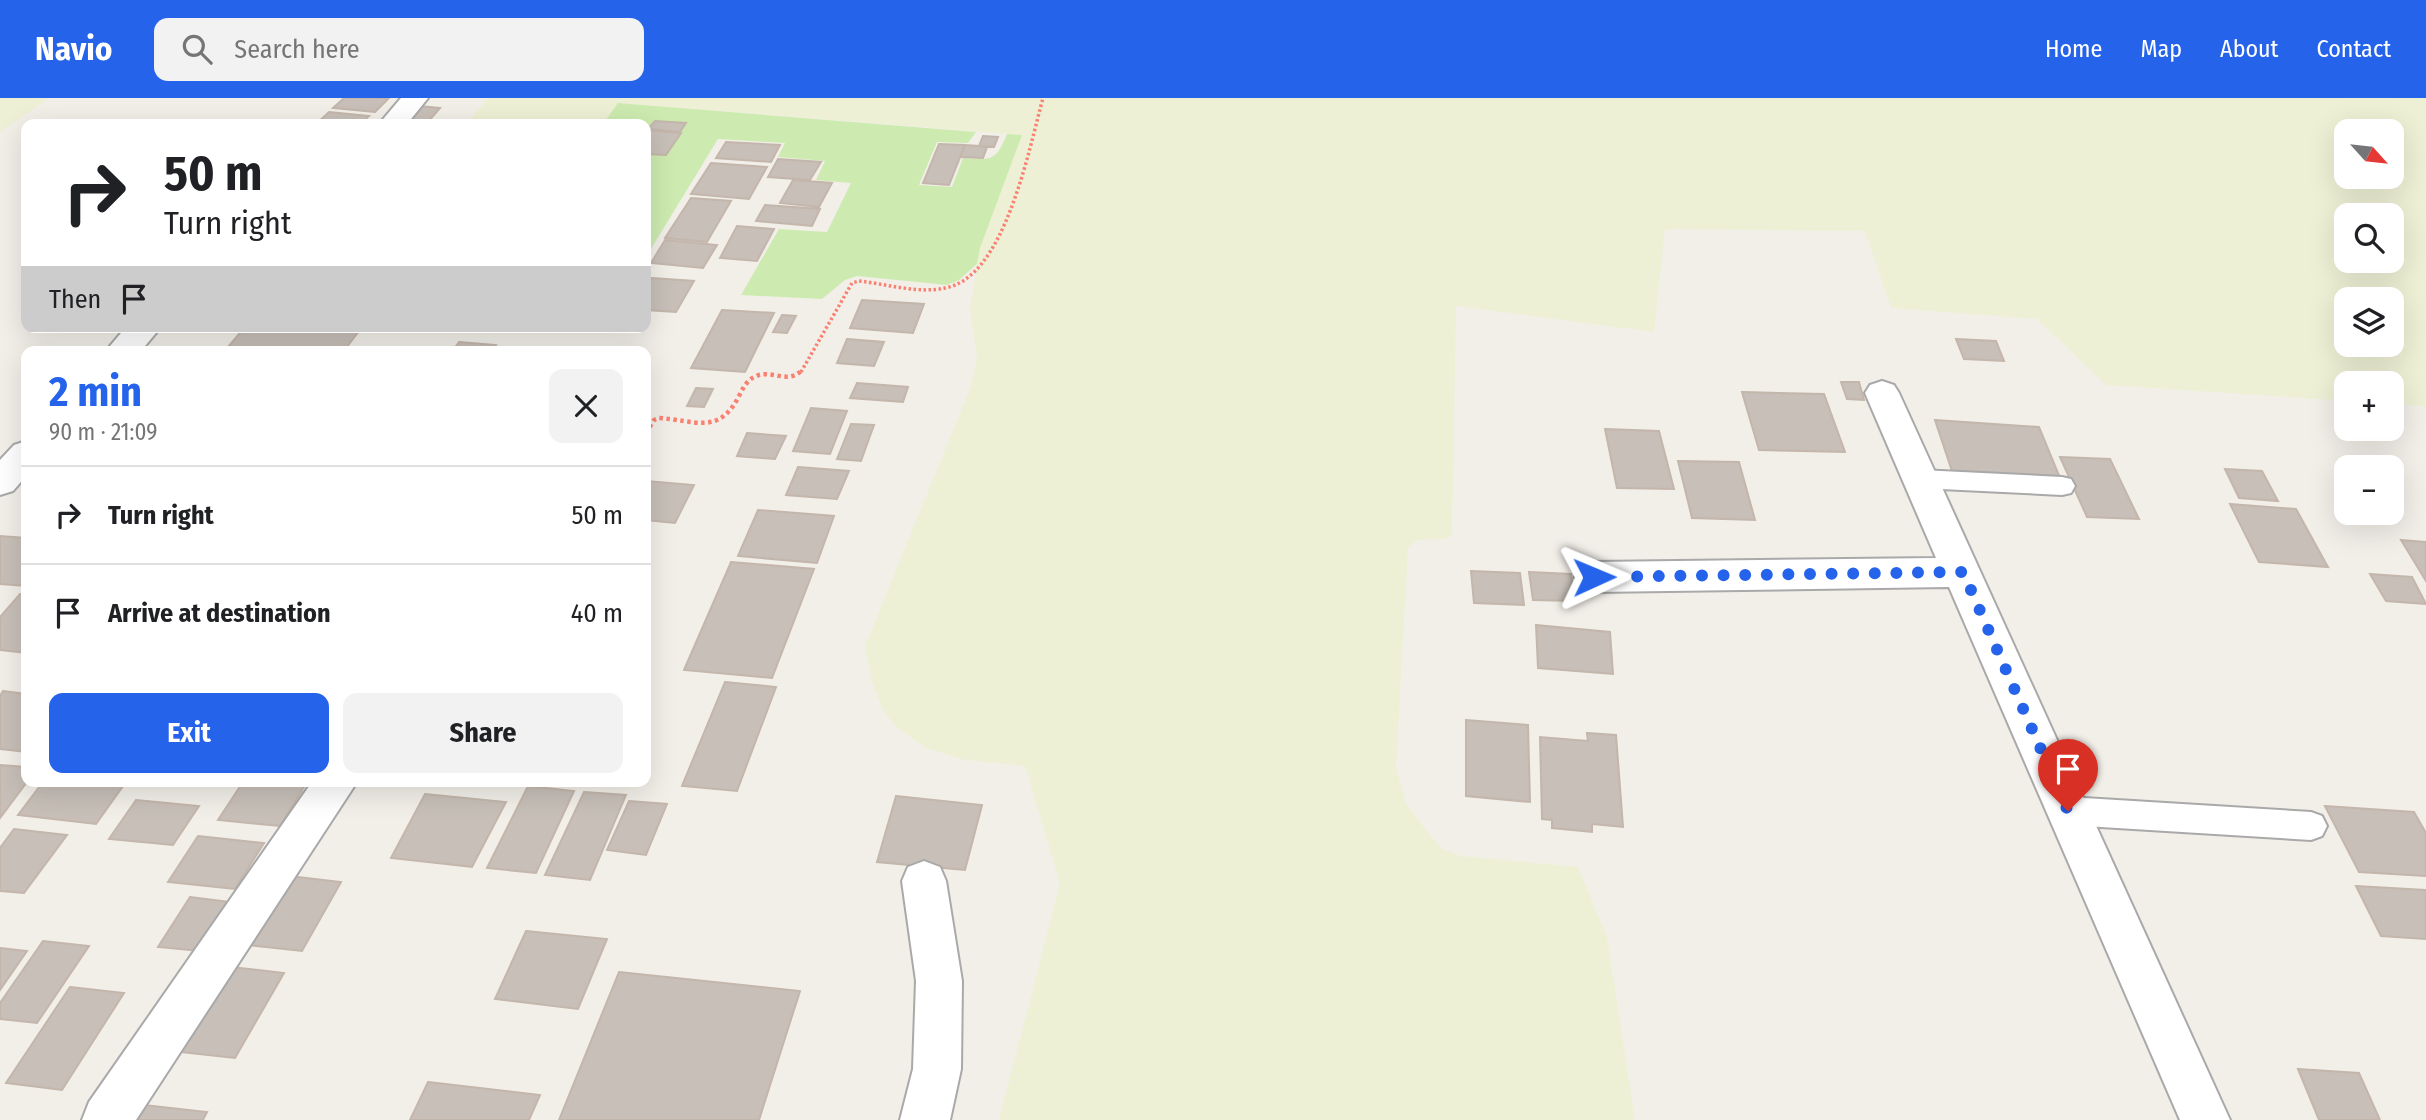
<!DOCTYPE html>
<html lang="en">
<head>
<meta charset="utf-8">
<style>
	body { margin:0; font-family:"Fira Sans Condensed",sans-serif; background:#f2f2f2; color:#202124; height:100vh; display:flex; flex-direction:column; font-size:26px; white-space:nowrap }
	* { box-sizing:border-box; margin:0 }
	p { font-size:23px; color:#757577 }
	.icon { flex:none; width:38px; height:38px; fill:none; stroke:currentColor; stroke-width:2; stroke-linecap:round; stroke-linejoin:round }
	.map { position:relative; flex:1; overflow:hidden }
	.panel { position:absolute; left:21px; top:248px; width:630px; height:441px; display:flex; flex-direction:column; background:#fff; border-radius:14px; box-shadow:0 7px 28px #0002 }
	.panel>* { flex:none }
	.guide { position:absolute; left:21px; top:21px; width:630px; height:214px; border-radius:14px; box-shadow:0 7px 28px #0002; background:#fff; color:#202124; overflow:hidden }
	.needle { width:46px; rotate:117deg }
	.tools { position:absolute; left:2334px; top:21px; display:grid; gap:14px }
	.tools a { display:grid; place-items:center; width:70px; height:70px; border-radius:14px; background:#fff; box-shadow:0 7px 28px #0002; font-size:35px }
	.pin { position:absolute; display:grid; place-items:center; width:60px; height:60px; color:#fff; margin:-72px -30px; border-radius:50% 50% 50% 0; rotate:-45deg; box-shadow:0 0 7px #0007 }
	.pin .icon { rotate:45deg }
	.me { position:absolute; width:77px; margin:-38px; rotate:89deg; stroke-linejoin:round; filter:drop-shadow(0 0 5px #0008) }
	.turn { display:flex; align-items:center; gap:24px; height:147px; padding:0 28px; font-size:32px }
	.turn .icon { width:91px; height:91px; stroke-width:2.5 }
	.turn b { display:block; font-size:49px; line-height:60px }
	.then { display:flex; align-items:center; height:66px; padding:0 28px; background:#0003; gap:14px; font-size:26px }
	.round { display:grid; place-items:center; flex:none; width:74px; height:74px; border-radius:14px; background:#f2f2f2 }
	.overview { display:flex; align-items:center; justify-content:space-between; height:119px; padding:0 28px }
	h1 { font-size:42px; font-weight:700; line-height:52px; color:#2563eb }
	.primary-button { display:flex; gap:14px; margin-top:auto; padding:14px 28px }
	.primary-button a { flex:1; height:80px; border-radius:14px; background:#2563eb; color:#fff; font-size:28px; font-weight:700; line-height:80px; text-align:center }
	.primary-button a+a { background:#f2f2f2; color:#202124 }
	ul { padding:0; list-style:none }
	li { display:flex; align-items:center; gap:21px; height:98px; padding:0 28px; border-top:2px solid #e0e0e0 }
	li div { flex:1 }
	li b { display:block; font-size:26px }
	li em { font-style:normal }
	header { display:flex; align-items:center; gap:42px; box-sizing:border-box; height:98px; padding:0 35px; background:#2563eb; color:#fff }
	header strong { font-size:33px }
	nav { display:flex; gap:38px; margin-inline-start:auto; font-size:24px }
	.search { width:490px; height:63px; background:#f2f2f2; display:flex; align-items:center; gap:18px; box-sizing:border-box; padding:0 24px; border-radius:14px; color:#757577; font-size:26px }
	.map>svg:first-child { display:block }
	.farmland { fill:#eef0d5; fill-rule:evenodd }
	.grass { fill:#cdebb0 }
	.building { fill:#c7bfb8; stroke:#c4b6ab; stroke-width:2 }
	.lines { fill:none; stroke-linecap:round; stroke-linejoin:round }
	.lane-casing { stroke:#a9a9a9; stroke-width:4 }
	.street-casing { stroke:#a9a9a9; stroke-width:4 }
	.path-far1 { stroke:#fa8072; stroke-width:3.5; stroke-dasharray:2.5 2.5; stroke-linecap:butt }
	.path { stroke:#fa8072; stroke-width:4.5; stroke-dasharray:3.5 3.5; stroke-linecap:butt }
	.lane { fill:#fff; fill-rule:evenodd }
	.street { fill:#fff; fill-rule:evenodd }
	.route { stroke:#2563eb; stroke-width:12; stroke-dasharray:0 21.6 }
</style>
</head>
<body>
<header>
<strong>Navio</strong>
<div class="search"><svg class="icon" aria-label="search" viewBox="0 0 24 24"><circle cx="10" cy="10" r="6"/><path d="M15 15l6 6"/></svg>Search here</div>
<nav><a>Home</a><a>Map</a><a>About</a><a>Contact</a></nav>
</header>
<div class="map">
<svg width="2426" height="1022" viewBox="0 0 2426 1022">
	<rect width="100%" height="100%" fill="#f2efe9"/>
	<!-- farmland -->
	<path class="farmland" d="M0,0H49L0,34Z
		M488,0H2426V308L2392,306V285H2347V303L2106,287L2037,221L1891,210L1865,133L1665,131L1654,234L1456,208L1452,433L1450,439L1445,441L1417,442L1408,450L1396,670L1406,705L1432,740L1443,751L1461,758L1578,769L1607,839L1635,1022H999L1060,785L1025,668L965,662L926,650L897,630L883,612L872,585L865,548L971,288L977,261L970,210L980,150L1021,37L619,5L603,26H466ZM2347,33H2392V79H2347ZM2347,117H2392V163H2347ZM2347,201H2392V247H2347Z"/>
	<!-- grass -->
	<path class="grass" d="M618,5L976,34L968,45L937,44L919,87L952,89L963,60C991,62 996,64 1007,36L1022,37L980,150L977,166L959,182L947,187L857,178L845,182L822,201L741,197L779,131L827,134L851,85L816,82L825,63L778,59L785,45L718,41L646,159V26H603Z"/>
	<!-- building -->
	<path class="building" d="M344,0H389L375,14L333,10Z
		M420,8L440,10L428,24L407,22Z
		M329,14L369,18L360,26H316Z
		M655,23L686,25L680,34L648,31Z
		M646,32L681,35L666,57L646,56Z
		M983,38L998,39L994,49L979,48Z
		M726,44L780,47L771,64L716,60Z
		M939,46L965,47L949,87L923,85Z
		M965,47L979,48L987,49L983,60L960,59Z
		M778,61L821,64L810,82L768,79Z
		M711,65L767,69L749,101L691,96Z
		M793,82L832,85L819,109L780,105Z
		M691,100L731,103L707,144L665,140Z
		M765,107L820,111L812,128L756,123Z
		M737,128L774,131L757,163L720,160Z
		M665,142L717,147L703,170L651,165Z
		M652,180L694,183L676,214L646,212V189Z
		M862,202L924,206L913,235L850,230Z
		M722,212L774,215L745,274L691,270Z
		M782,217L796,218L787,235L773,234Z
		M245,229H362L343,254H285L228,249Z
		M847,241L884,244L874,268L837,265Z
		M1956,241L1996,243L2004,263L1964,261Z
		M459,244L496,247L492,254H452Z
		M1841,284H1859L1864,302L1847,301Z
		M857,285L908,289L903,304L850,300Z
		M696,290L713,291L704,309L687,308Z
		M1742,294L1824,296L1845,354L1759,352Z
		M811,310L847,313L830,356L793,353Z
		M1935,322L2039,329L2060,380L1952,373Z
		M851,326L874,327L861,363L837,361Z
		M1605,331L1659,333L1674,391L1617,390Z
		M747,335L786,338L775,361L737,358Z
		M2060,359L2110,361L2139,421L2087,419Z
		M1678,363L1739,364L1755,422L1692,420Z
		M798,369L849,373L837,401L786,397Z
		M2225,371L2262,373L2278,403L2239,400Z
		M646,383L694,387L675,425L646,422Z
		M2230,406L2296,411L2328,469L2259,464Z
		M758,412L834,418L817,465L738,458Z
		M0,438L26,440V488L0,486Z
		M2401,442L2426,444V483Z
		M731,464L814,471L772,580L684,572Z
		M1471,473L1520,475L1524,507L1474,505Z
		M1529,474L1571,476L1575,503L1533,502Z
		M2370,476L2412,479L2426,506L2386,503Z
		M20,496L26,497V555L0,552V519Z
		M1536,527L1610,534L1613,576L1538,570Z
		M725,584L776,589L737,693L682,688Z
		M3,593L26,596V654L0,651V598Z
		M1466,622L1528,627L1530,704L1466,698Z
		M1587,635L1616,637L1623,729L1592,726V734L1552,730V722L1542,721L1540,639L1588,643Z
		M0,667L26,669L27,684L0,720Z
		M43,684H126L96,726L18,717Z
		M243,684H307L280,728L218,722Z
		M528,688L574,693L536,775L487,770Z
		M584,694L626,697L590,782L545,777Z
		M425,696L506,704L472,769L391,760Z
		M896,698L982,707L965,772L877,764Z
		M136,702L199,708L173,747L109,741Z
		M629,703L667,706L646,757L607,752Z
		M2325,708L2414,714L2426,735V778L2359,774Z
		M14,731L67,737L24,795L0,793V750Z
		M198,738L264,745L235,791L168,784Z
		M289,778L341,784L302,853L248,847Z
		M2356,788L2426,792V841L2381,838Z
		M190,799L230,804L200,853L158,849Z
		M526,833L607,841L578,911L495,901Z
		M43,843L89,848L37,925L0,921V905Z
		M0,850L27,853L0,892Z
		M222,868L284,875L235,960L171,953Z
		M619,874L800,893L759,1022H559Z
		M70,889L124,895L62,992L6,985Z
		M2298,971L2359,975L2380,1022H2319Z
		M428,984L540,997L529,1022H410Z
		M126,1005L207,1014L203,1022H116Z"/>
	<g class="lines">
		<defs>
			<path id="lane" d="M1920,372L2062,379L2071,381L2075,388L2071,395L2062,397L1920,390L1911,388L1907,381L1911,374Z
				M2068,699L2311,714L2322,718L2327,728L2322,738L2311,742L2068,727L2057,723L2052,713L2057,703Z"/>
			<path id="street" d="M401,0H428L407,26H379Z
				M126,229H161L140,254H105Z
				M1882,283L1894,287L1899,295L2230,1022H2180L1949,489L1594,494L1581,489L1575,479L1581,469L1594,464L1936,460L1865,295L1870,287Z
				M26,343V378L13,393L0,397V362L14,347Z
				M312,684H357L136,1022H82L89,1004Z
				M924,763L940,769L946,783L962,883L961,971L950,1022H900L913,971L916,883L902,783L908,769Z"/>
		</defs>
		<!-- lane casing -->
		<use href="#lane" class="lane-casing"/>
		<!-- street casing -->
		<use href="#street" class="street-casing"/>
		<!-- path-far1 -->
		<path class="path-far1" d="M801,274L852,185L859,183C887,186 918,196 945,190C1005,180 1029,50 1043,0"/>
		<!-- path -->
		<path class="path" d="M646,335L654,322L659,320C694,322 719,338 739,298C743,290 747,282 756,278C772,271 788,287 802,272"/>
		<!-- lane -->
		<use href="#lane" class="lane"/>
		<!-- street -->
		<use href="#street" class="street"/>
	</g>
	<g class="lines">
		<!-- route -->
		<path class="route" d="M1594,479L1963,474L2068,713"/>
	</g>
</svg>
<div class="tools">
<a><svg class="needle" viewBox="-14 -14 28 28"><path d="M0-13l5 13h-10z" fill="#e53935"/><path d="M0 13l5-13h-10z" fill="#757577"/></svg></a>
<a><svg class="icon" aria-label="search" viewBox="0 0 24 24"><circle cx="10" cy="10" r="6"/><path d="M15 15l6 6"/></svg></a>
<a><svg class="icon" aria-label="layers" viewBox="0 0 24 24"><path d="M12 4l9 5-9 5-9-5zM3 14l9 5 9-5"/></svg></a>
<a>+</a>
<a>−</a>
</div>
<div class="pin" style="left:2068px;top:713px;background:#d93025"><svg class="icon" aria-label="arrive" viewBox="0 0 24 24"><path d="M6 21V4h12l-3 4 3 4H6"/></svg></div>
<svg class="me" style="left:1594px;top:479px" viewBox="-20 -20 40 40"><path d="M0-17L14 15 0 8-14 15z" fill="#2563eb" stroke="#fff" stroke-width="4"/></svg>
<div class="guide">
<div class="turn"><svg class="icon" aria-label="right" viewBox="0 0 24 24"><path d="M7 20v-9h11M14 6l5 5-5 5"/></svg><div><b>50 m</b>Turn right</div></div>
<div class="then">Then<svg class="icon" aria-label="arrive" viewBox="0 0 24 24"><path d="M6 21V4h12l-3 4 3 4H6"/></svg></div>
</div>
<section class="panel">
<div class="overview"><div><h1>2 min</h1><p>90 m · 21:09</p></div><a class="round"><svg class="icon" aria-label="close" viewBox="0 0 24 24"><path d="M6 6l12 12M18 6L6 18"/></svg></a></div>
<ul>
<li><svg class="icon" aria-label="right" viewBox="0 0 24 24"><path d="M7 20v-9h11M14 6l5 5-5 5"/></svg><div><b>Turn right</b></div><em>50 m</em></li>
<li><svg class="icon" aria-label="arrive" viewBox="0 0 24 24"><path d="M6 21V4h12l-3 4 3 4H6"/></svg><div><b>Arrive at destination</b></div><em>40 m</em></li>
</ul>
<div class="primary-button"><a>Exit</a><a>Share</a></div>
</section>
</div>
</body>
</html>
